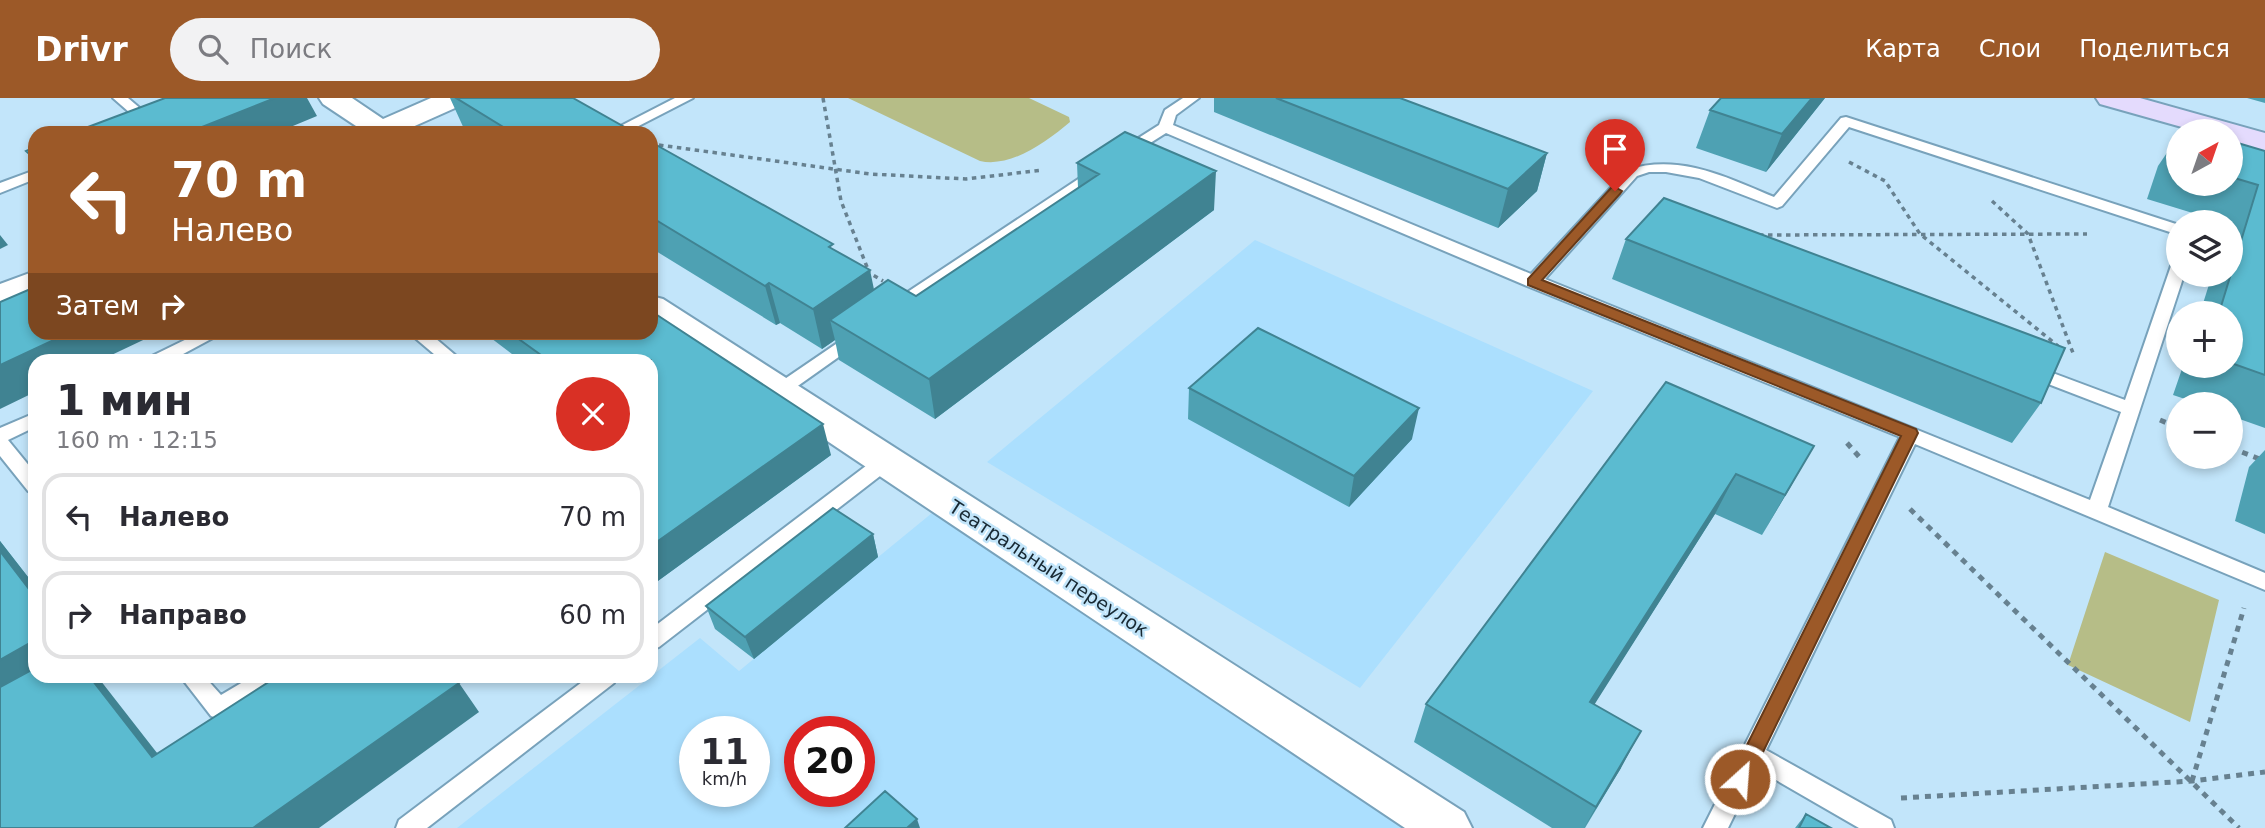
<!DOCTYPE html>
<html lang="ru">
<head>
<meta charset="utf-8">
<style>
	body { margin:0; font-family:"DejaVu Sans",sans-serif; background:#f2f2f3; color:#2b2b33; height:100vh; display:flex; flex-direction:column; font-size:26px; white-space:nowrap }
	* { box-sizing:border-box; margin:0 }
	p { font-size:23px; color:#7c7c81 }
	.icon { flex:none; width:38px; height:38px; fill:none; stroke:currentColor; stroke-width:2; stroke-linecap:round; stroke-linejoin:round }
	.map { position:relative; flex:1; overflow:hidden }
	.sheet { position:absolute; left:28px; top:256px; width:630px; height:329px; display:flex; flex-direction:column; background:#fff; border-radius:21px; box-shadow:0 4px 10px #0003 }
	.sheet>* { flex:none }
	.top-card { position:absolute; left:28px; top:28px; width:630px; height:214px; border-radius:21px; box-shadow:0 4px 10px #0003; background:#9c5928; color:#fff; overflow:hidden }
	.needle { width:46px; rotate:40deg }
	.fabs { position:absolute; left:2166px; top:21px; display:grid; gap:14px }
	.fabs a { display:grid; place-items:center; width:77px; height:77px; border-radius:50%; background:#fff; box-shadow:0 4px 10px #0003; font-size:35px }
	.speed { position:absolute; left:679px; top:618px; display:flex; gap:14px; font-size:35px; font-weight:700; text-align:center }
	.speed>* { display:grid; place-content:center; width:91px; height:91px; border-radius:50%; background:#fff; box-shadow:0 4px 10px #0003; line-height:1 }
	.speed small { font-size:18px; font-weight:400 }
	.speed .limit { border:10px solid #d22; background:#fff; color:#111 }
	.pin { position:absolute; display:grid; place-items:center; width:60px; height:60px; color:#fff; margin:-72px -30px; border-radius:50% 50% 50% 0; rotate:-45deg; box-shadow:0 0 7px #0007 }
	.pin .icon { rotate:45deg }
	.me { position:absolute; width:77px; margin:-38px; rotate:26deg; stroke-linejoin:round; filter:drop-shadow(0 0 5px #0008) }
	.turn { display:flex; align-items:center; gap:24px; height:147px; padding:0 28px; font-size:32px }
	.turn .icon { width:91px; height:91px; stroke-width:2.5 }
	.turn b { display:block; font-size:49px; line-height:60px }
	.then { display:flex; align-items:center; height:66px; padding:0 28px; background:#0003; gap:14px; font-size:26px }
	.round { display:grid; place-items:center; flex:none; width:74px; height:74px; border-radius:37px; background:#f2f2f3 }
	.overview { display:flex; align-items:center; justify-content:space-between; height:119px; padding:0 28px }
	h1 { font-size:42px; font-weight:600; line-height:52px }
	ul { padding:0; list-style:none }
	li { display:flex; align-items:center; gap:21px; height:88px; margin:0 14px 10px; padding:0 14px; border:4px solid #e1e1e2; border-radius:21px }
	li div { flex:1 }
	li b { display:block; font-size:26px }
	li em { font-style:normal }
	header { display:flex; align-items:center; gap:42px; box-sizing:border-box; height:98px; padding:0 35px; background:#9c5928; color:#fff }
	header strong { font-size:33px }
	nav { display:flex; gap:38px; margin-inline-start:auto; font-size:24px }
	.search { width:490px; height:63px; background:#f2f2f3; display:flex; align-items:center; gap:18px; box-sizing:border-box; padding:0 24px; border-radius:38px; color:#7c7c81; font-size:26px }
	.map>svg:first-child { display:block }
	.built { fill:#abdffe; fill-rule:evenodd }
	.green { fill:#b6bd87 }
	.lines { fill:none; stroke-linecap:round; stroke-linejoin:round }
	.service-casing { stroke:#78a2bb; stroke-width:4 }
	.minor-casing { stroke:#78a2bb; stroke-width:4 }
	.secondary-casing { stroke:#78a2bb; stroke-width:4 }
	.path-far1 { stroke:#678190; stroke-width:3.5; stroke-dasharray:4.5 4.5; stroke-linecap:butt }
	.path { stroke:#678190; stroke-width:5; stroke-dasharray:6 6; stroke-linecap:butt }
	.service { fill:#fff; fill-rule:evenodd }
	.minor { fill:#fff; fill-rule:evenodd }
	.secondary { fill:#e4dbfd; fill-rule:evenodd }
	.wall { fill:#4ea1b3 }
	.shaded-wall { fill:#408392 }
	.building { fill:#5bbbd0; stroke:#408392; stroke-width:2 }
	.route { fill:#9c5928; stroke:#653a1a; stroke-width:2 }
	.labels { text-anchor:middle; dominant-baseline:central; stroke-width:5; stroke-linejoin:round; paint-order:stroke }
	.street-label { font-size:19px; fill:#182933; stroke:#c2e5fa }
</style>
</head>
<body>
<header>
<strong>Drivr</strong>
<div class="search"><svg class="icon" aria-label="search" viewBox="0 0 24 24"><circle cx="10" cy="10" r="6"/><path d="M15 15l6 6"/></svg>Поиск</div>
<nav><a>Карта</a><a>Слои</a><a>Поделиться</a></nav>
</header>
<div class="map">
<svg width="2265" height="730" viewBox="0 0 2265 730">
	<rect width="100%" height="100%" fill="#c2e5fa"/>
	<!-- built -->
	<path class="built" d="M1255,142L1593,293L1360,590L987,364Z
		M932,415L1408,730H457L700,540L739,573ZM695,634H754V693H695ZM800,634H859V693H800Z"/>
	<!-- green -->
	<path class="green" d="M848,0H1029L1069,19L1070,24C1046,44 1011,70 980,63Z
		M2105,454L2219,502L2190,624L2068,567Z"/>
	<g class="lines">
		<defs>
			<path id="service" d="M113,0H128L162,29L153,35H133L145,28Z
				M675,0H693L625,35H607Z
				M1183,0H1199L1176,17L1173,27L1531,176L1627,72C1679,55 1726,79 1774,99L1841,20L1846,19L2179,127V137L1849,29L1782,108L1777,110L1699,80L1666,74H1649L1637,78L1545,181L2090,402L2121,314L2022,276L2019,272L2022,268H2034L2125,302L2171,168L2179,163V177H2184L2108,409L2265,475V492L1915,346L1766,652L1891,722L1894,730H1859L1757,671L1728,730H1703L1900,339L1527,188L1166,35L1128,59H1118L1116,56L1118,53L1159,27L1165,12Z
				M1098,68L1103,69L1105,72L1103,75L900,215H888L886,211L888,207Z
				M35,72V81L0,95V85Z
				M858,231L864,233L867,237L864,241L785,297H773L770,293L773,289Z
				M201,234H224L172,262H149L152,258Z
				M408,234H428L461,262H441Z
				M35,315V329L8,342L35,375V395L28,393L0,358V330Z
				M886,356L893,358L896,363L893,368L659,549L651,552V531L879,358Z
				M180,578H204L221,597L253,578H282L279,585L219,621L211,618Z
				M590,578H617L614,585L427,730H396L399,722Z"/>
			<path id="minor" d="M319,0H352L383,21L431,0H468L464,6L399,35H360L362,32L323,6Z
				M35,173V195L0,208V186Z
				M651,198L663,201L1464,714L1472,730H1405L651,225Z"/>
			<path id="secondary" d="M2096,0H2140L2265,35V53L2231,44V33H2196L2100,6Z"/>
		</defs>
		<!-- service casing -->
		<use href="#service" class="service-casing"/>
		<!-- minor casing -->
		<use href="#minor" class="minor-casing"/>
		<!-- secondary casing -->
		<use href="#secondary" class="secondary-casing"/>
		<!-- path-far1 -->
		<path class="path-far1" d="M823,0L841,103L869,174
			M659,47L870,76L966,81L1043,72
			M1849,64L1885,83L1920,136L2058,248
			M1992,103L2028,136L2073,255
			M1759,137L2087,136
			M866,173L883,183"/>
		<!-- path -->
		<path class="path" d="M2160,322L2179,330
			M1847,345L1862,362
			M2231,350L2265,363
			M1910,411L2239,730
			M2192,683L2244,510
			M1901,700L2192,683L2265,674"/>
		<!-- service -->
		<use href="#service" class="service"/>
		<!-- minor -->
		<use href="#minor" class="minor"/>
		<!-- secondary -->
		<use href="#secondary" class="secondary"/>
	</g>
	<!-- wall -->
	<path class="wall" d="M450,0H573L635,35H468L465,33Z
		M1214,0H1400L1547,55L1537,93L1498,130L1214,14Z
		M1721,0H1825L1766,74L1696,50L1710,12Z
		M2247,0H2265V5Z
		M2179,37V86H2231V43L2265,53V330L2231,318V306H2200L2173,297L2183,268H2231V215H2200L2212,177H2231V124H2222L2147,101L2158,68Z
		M651,44L834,152L874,192L916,198L1078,90L1077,65L1214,112L935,321L839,262L835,242L822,251L780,225L776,227L651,150Z
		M1626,141L2041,305L2012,345L1612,181Z
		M483,234H651L831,357L651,488V262H520Z
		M1666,284L1791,388L1762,437L1715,416L1594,606L1621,670L1585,730H1552L1414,644L1426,606Z
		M1189,290L1412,341L1349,409L1188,321Z
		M2265,352V436L2235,423L2249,369Z
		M873,436L878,459L754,561L715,531L706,508Z
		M0,443L35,488V578L157,655L479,614L0,730Z
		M1806,716L1831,730H1795Z"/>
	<!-- shaded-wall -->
	<path class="shaded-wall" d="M275,0H307L317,18L276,35H187Z
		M1812,0H1825L1766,74L1782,36Z
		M1547,55L1537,93L1498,130L1508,91Z
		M1216,73L1214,112L935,321L929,281Z
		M0,137L8,147L0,151Z
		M870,172L878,211L830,222L835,242L822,251L813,211Z
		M769,185L780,225L776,227L765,188Z
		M71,234H160L101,262H35V294L0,311V267Z
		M1419,310L1412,341L1349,409L1354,378Z
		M823,326L831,357L651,488V448Z
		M1814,348L1791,388L1762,437L1785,397Z
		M1736,376L1715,416L1572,642L1590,604Z
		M873,436L878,459L754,561L745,539Z
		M0,443L35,488V499L0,453Z
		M28,546L35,553V578L0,610V562Z
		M89,578H97L182,687L152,659Z
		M459,585L479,614L319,730H253Z
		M1641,633L1621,670L1584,730L1596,709Z
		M917,721L920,730H907Z"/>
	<!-- building -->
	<path class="building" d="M165,0H275L187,35H72Z
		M456,0H573L635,35H513Z
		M1276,0H1400L1547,55L1508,91Z
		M1721,0H1812L1782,36L1710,12Z
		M2184,29L2197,33H2183Z
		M1125,34L1216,73L929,281L830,222L888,182L916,198L1099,76L1077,65Z
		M2231,43L2265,53V277L2231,265V215H2219L2258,87L2231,79Z
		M651,44L833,146L829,149L870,172L813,211L769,185L765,188L651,119Z
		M2179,47V64L2174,62Z
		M35,49V61L26,53Z
		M1664,100L2065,250L2041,305L1626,141Z
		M35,189V234H71L0,267V204Z
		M651,213L823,326L651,448V262H548L509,234H651Z
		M1258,230L1419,310L1354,378L1189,290Z
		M1666,284L1814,348L1785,397L1736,376L1590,604L1641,633L1596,709L1426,606Z
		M833,410L873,436L745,539L706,508Z
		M0,453L35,499V547L28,546L0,562Z
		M35,570V578H89L152,659L278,578H451L459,585L253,730H0V589Z
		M885,693L917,721L907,730H845Z
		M1806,716L1831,730H1799Z"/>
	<!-- route -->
	<path class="route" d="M1615,89L1622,93L1620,96L1542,182L1916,331L1918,335L1747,687L1740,690L1733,687L1730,681L1901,338L1528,187V181L1611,90Z"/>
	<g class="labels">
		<!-- street labels -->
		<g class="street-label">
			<text transform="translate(1049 470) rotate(33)">Театральный переулок</text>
		</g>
	</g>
</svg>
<div class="fabs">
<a><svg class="needle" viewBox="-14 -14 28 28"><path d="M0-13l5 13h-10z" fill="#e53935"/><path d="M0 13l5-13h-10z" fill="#7c7c81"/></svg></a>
<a><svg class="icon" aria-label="layers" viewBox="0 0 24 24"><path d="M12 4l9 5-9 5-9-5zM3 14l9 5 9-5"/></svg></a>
<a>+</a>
<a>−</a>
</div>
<div class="speed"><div>11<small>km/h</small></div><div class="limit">20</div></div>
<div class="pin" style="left:1615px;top:93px;background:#d93025"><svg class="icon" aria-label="arrive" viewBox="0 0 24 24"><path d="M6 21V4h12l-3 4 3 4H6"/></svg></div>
<svg class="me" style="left:1740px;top:681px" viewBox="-20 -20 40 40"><circle r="17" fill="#9c5928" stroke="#fff" stroke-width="3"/><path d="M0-11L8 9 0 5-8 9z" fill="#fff"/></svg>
<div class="top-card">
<div class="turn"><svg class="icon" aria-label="left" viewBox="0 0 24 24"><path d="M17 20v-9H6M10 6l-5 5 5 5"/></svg><div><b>70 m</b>Налево</div></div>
<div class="then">Затем<svg class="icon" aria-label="right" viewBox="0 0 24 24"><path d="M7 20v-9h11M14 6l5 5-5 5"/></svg></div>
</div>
<section class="sheet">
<div class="overview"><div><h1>1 мин</h1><p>160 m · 12:15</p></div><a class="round" style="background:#d93025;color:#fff"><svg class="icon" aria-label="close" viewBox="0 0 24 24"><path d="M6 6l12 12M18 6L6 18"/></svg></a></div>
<ul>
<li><svg class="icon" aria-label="left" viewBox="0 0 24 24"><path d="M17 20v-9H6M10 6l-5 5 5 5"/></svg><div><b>Налево</b></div><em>70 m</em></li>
<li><svg class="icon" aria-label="right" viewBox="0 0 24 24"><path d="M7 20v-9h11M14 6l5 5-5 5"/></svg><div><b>Направо</b></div><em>60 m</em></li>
</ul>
</section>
</div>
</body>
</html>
